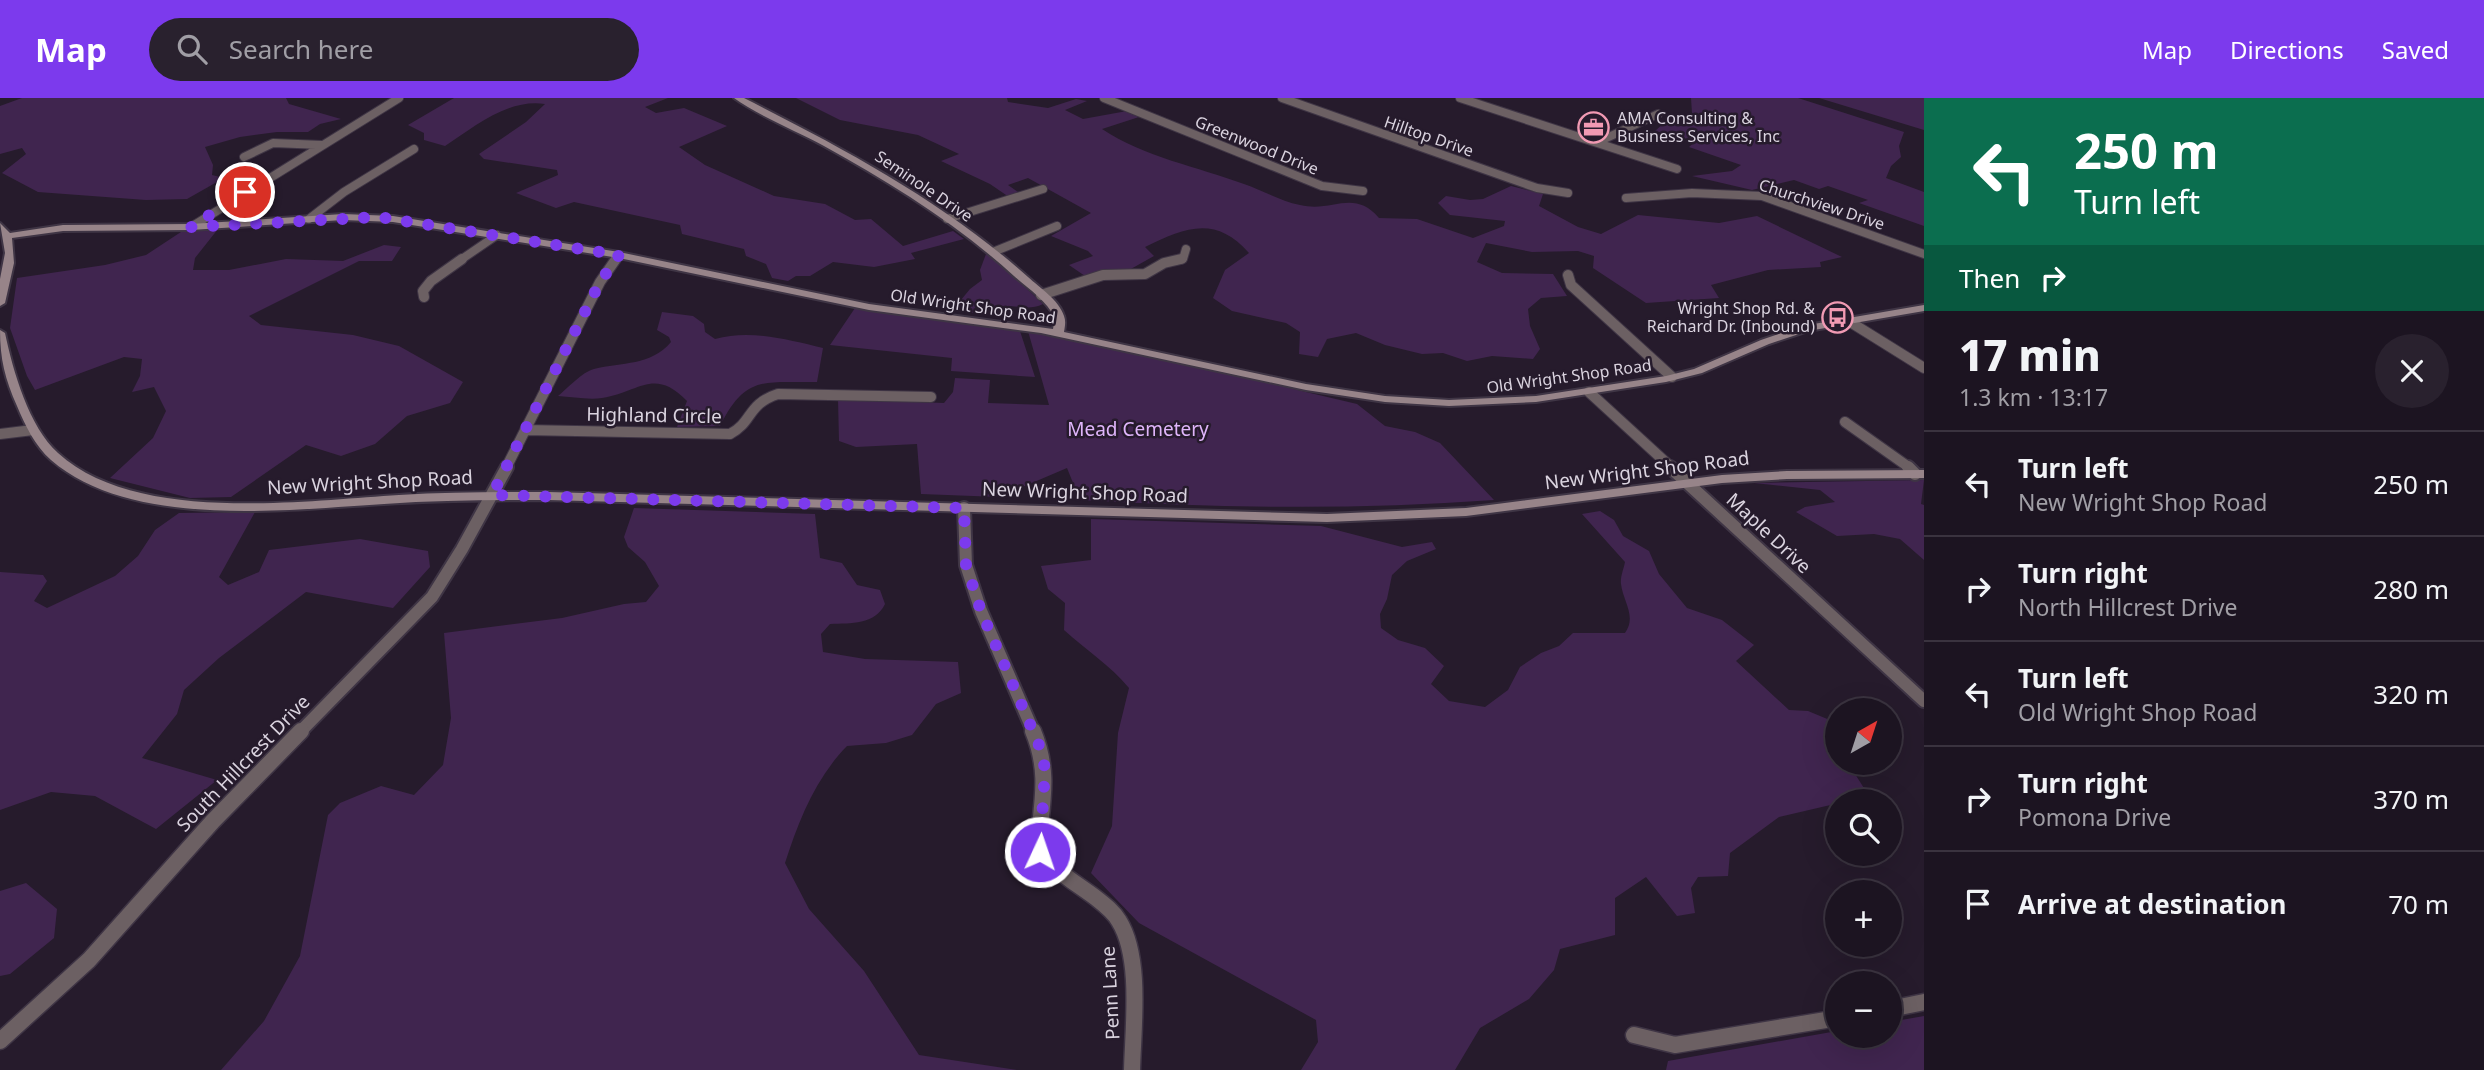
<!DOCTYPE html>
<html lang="en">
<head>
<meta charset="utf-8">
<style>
	body { margin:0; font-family:"Noto Sans",sans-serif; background:#29212e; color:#f1f3f6; height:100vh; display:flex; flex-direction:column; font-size:26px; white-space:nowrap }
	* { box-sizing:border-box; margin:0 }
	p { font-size:23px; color:#a09ea5 }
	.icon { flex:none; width:38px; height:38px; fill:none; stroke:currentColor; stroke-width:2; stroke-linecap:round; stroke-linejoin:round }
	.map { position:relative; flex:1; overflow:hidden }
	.details { display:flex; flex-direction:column; background:#1c1421; width:560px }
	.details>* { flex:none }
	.guide { background:#0b6e4f; color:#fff; overflow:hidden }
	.needle { width:46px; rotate:39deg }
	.tools { position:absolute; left:1825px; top:600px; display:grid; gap:14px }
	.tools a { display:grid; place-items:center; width:77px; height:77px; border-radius:50%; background:#1c1421; box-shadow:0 7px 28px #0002,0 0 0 2px #3a333f; font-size:35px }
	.pin { position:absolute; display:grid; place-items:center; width:60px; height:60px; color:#fff; margin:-30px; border:4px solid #fff; border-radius:50%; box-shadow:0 2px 7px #0007 }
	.me { position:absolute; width:77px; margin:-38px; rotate:3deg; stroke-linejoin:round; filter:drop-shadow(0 0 5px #0008) }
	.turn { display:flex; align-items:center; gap:24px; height:147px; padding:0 35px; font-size:32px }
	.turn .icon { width:91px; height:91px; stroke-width:2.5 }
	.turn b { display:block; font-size:49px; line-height:60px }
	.then { display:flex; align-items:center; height:66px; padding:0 35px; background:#0003; gap:14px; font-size:26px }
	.round { display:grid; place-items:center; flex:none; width:74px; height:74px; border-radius:37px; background:#29212e }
	.summary { display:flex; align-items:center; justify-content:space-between; height:119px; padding:0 35px }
	h1 { font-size:42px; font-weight:800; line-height:52px }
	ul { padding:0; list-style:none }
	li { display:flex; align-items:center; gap:21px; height:105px; padding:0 35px; border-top:2px solid #3a333f }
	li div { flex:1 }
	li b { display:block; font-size:26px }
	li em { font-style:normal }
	header { display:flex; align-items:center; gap:42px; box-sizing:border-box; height:98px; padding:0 35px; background:#7c3aed; color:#fff }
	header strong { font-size:33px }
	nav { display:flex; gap:38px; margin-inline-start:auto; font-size:24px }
	.search { width:490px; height:63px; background:#29212e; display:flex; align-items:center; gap:18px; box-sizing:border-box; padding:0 24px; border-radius:38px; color:#a09ea5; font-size:26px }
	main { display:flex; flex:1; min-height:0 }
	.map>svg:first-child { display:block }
	.green { fill:#40254f }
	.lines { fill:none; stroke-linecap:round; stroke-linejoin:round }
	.street-far3-casing { stroke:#3f3545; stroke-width:10 }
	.street-far2-casing { stroke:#3f3545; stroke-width:12 }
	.street-far1-casing { stroke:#3f3545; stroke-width:16 }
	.street-casing { stroke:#3f3545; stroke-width:19 }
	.secondary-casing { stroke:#3f3545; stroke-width:4 }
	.street-far3 { stroke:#6c6063; stroke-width:8 }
	.street-far2 { stroke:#6c6063; stroke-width:10 }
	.street-far1 { stroke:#6c6063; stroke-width:12 }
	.street { stroke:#6c6063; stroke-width:16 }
	.secondary { fill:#978489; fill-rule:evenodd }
	.route { stroke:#7c3aed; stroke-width:12; stroke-dasharray:0 21.6 }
	.labels { text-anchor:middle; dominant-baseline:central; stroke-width:5; stroke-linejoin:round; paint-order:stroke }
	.far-poi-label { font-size:16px; fill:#dad3df; stroke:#261b2c; text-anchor:start }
	.far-street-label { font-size:16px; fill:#dad3df; stroke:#261b2c }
	.street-label { font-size:19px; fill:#dad3df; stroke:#261b2c }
	.park-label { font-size:19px; fill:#dfb5fa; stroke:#261b2c }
</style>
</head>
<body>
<header>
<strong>Map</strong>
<div class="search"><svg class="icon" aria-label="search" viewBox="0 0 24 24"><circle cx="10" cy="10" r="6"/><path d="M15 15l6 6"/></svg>Search here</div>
<nav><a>Map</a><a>Directions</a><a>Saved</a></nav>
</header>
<main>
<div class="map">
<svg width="1924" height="972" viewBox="0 0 1924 972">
	<rect width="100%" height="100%" fill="#261b2c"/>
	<!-- green -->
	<path class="green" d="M22,0H286L289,6L341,21L320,26L308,34H277L240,39L205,49L213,67L212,77L224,80L187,101L146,102L38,94L2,75L26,56L22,50L0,56V8Z
		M454,0H668L645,9L656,15L684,10L727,28L679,49L705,67L774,98L825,106L855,122L871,121L903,148L953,133L964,141L911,155L915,161L874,169L833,164L810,178H796L788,183L772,180L766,166L746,158L744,151L682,136L680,127L574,104L556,110L516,95L558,77L557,72L484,61L479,56L526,24L545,6C509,0 474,29 445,48L424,42V35L408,27Z
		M796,0H1007L1008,4L1048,10L1076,1L1087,3L1065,12L1083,21L1127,13L1139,19L1102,31C1144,59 1198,69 1244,86C1262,92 1280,103 1300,107C1333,115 1353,90 1379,120L1417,121L1473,140L1504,128L1505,123L1450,117L1438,105L1446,98L1470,102L1483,101L1511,88L1543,96L1539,108L1578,129L1601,136L1638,117L1719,125L1757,118L1842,159L1820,164L1821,169L1768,172L1711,187L1719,200L1646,205L1593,170L1594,158L1578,153L1532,154L1486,145L1477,164L1502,175L1553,176L1567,198L1541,200L1528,211L1530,228L1540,251L1533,261L1492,258L1467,263L1443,255L1422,256L1385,247L1356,235L1327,241L1318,259L1299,256L1300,234L1286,225L1232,213L1213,200L1225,172L1249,155C1216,117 1185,129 1145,149L1154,158L1129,172L1085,178L1069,167L1093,158L1088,153L1051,138L1091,115L1028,80L1008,87L1018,94L1009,99L990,86L941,63L959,56L918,37L840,22Z
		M1691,0H1798L1904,34L1899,48L1901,59L1891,68L1886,80L1924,94V128L1859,105L1868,102L1828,88L1819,91L1794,82L1752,92L1692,78L1732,73L1741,67L1689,49L1696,43L1655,33L1666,23L1692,15Z
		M1819,0H1924V32Z
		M218,131L195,160L193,172H229L286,161L343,163L384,147L401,149L392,163H359L249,218L261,227L353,237L399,248L463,284L450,305L407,318L375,346L341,358L306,347L231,399L190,400L110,380L153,340L166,313L154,289L132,294L140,278L142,261L124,259L35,292L27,278L10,230L17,180L105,167L146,157L184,132Z
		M986,156L993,159L1043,206C1023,216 1003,199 984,216L952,213L970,191L982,182L980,172Z
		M855,210L1019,230L1035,279L951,273L952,260L830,247Z
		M662,214L693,218L704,226L705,234L715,241C751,231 788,242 823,250L817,284C765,285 746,276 720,328L677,329L687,303C654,269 640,294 602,300C589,302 572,299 558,298C568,290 582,274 594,271C622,264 651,268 671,244L669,239L657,232Z
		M1028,233L1127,252L1357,306L1385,328L1415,334L1440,345L1494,402C1356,412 1218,410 1080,402L1067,370L999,399L921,396L917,346L856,349L839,343L838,301L944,305L953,294L955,280L990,282L988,305L1049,307Z
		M1924,382L1921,406L1924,407V462L1900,441L1874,436L1837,438L1796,414L1805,409L1835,404L1820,392L1754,385Z
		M634,410L815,416L820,460L842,465L857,487L880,492L885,506C875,527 851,525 830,526L821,536L823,554L865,561L958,564L961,595L936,606L912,637L886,645L847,648C815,681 799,722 785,765L809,811L864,873L919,957L1017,972H221L264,923L300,858L328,717L340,705L381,688L414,697L443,667L451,620L444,535L562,520L624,506L646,504L659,488L645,464L628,449L624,439Z
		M1600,413L1614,422L1623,438L1649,453L1659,476L1687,510L1722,522L1754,547L1736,563L1789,612L1808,613L1837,625L1838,665H1848L1869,698L1779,719L1730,755L1728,778L1698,779L1691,790L1695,815L1677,818L1646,779L1615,800V837L1560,851L1554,872L1529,901L1480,930L1455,972H1301L1318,944L1316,922L1139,825L1091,775L1112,728L1118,635L1129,590C1109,566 1087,553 1064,532L1065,505L1048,491L1041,468L1091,462V421L1321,428L1402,449L1432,444L1436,451L1407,463L1392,477L1387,501L1380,516L1381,530L1398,542L1425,550L1444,568L1431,586L1449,603L1485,609L1508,592L1520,569L1541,555L1559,548L1573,535H1625C1637,519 1623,503 1621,486C1620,479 1624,470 1625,464L1582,416Z
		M255,414L219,479L228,487L259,474L269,452L360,441L428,453L430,469L393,510L306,494L219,560L184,592L177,616L142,660L217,682L156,731L95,698L51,694L0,712V474L43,477L47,483L34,503L47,510L115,478L138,458L155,432L179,415Z
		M26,785L57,811L54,840L10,876L0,878V793Z
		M1924,918V972H1666L1668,963L1837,933L1838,938H1890V924Z"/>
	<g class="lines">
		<defs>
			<path id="street-far3" d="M1104,0L1322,88L1363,93
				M1282,0L1537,90L1568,95
				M1460,0L1677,71
				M1598,44L1658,16
				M244,59L273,45L322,47
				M1626,100L1692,95L1762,98L1924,156
				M309,121L344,94L414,51
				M947,121L1043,91
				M191,129L399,0
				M993,154L1057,128
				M459,163L497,137
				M615,163L619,157
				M1173,163L1183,161L1186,151"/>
			<path id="street-far2" d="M1568,177L1571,187L1672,279
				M1041,197L1103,177L1145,176L1164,165L1181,161
				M424,199L423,193L431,183L462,161
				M1847,222L1924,270
				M1589,294L1672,370
				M1845,324L1910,370
				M525,332L730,336C753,324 747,306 778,296L931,299
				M0,336L33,332
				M506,370L600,184L616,161"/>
			<path id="street-far1" d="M1670,369L1924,603
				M1908,369L1915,376
				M964,410L966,467L981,513L1034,635
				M299,635L432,499L462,451L507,369"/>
			<path id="street" d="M1033,633C1050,674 1042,704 1038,746C1049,771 1075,784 1096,800C1105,807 1114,814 1119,823C1142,860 1133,930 1132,972
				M1890,911L1924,904
				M1634,937L1675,947L1838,920
				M0,943L89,862L213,723L301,633"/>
			<path id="secondary" d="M734,0H744C845,51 944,104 1028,179C1040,190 1059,202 1064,218C1066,223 1065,228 1064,234L1306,286L1385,298L1449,302L1536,298L1666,278L1694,271L1761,242L1802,228L1924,207V213L1808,233L1769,246L1702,275L1666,284L1536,304L1449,308L1385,304L1306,292L1041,235L869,212L619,160L393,124L343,122L191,132L63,133L12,140L14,165L5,205L0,208V181L5,155L0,125L10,135L63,127L191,126L343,116L393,118L619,154L869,206L1053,231L1055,220C1047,203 1028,190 1014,178C957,126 891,85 824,48C797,33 757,17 734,0Z
				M0,232L5,235C13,273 29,329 58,355C136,426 301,403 399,397C449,394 498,394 548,394L1327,416L1466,410L1722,377L1787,373L1924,372V380L1787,381L1722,385L1466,418L1327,424L548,402C493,402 439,402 384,406C285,412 131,431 51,362C35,348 25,327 17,308C5,281 0,261 0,232Z"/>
		</defs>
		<!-- street-far3 casing -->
		<use href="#street-far3" class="street-far3-casing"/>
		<!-- street-far2 casing -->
		<use href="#street-far2" class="street-far2-casing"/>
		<!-- street-far1 casing -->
		<use href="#street-far1" class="street-far1-casing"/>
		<!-- street casing -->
		<use href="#street" class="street-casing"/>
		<!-- secondary casing -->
		<use href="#secondary" class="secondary-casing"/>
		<!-- street-far3 -->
		<use href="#street-far3" class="street-far3"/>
		<!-- street-far2 -->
		<use href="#street-far2" class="street-far2"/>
		<!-- street-far1 -->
		<use href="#street-far1" class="street-far1"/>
		<!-- street -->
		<use href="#street" class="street"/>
		<!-- secondary -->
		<use href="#secondary" class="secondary"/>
	</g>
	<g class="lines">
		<!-- route -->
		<path class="route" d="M245,94L191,129L379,119L619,157L600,184L492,397L964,410L966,467L981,513L1042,654L1045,672L1040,754"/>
	</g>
	<!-- icons -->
	<defs>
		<symbol id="office-ring" viewBox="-11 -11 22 22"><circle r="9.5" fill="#261b2c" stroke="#f19ab3" stroke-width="1.5"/><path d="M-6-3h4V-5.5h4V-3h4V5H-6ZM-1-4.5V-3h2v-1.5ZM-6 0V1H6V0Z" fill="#f19ab3"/></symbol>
		<symbol id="bus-ring" viewBox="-11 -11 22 22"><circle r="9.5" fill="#261b2c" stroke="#f19ab3" stroke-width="1.5"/><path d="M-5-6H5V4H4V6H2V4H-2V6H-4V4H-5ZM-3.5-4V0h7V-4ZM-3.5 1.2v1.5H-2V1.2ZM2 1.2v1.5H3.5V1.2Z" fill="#f19ab3"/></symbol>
	</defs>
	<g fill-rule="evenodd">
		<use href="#office-ring" x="1576" y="12" width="35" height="35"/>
		<use href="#bus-ring" x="1820" y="202" width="35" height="35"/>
	</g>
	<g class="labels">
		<!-- far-poi labels -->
		<g class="far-poi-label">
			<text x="1617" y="20">AMA Consulting &amp;<tspan x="1617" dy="18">Business Services, Inc</tspan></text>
			<text x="1815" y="210" text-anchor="end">Wright Shop Rd. &amp;<tspan x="1815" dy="18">Reichard Dr. (Inbound)</tspan></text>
		</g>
		<!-- far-street labels -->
		<g class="far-street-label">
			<text transform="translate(1429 38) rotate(19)">Hilltop Drive</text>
			<text transform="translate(1257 47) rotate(22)">Greenwood Drive</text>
			<text transform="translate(924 88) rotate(34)">Seminole Drive</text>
			<text transform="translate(1822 106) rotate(18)">Churchview Drive</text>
			<text transform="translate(973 208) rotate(8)">Old Wright Shop Road</text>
			<text transform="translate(1569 278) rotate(-8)">Old Wright Shop Road</text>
		</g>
		<!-- street labels -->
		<g class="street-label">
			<text transform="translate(654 317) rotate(1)">Highland Circle</text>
			<text transform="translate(1647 372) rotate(-7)">New Wright Shop Road</text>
			<text transform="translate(370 384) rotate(-3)">New Wright Shop Road</text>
			<text transform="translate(1085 394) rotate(2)">New Wright Shop Road</text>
			<text transform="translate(1769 435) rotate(43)">Maple Drive</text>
			<text transform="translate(243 665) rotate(-46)">South Hillcrest Drive</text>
			<text transform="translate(1110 895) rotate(-93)">Penn Lane</text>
		</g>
		<!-- park labels -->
		<g class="park-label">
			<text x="1138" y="331">Mead Cemetery</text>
		</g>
	</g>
</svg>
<div class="tools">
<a><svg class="needle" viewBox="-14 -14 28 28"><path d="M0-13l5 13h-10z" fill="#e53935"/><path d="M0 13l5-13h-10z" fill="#a09ea5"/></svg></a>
<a><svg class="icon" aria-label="search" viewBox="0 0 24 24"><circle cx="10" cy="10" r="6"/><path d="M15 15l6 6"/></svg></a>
<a>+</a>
<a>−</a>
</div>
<div class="pin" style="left:245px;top:94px;background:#d93025"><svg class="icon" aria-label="arrive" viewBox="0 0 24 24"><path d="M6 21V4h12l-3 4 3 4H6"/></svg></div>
<svg class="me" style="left:1040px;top:754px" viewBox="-20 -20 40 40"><circle r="17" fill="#7c3aed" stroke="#fff" stroke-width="3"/><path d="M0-11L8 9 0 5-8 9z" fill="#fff"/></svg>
</div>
<section class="details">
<div class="guide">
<div class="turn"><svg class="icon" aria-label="left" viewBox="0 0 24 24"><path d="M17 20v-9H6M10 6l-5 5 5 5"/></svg><div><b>250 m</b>Turn left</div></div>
<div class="then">Then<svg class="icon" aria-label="right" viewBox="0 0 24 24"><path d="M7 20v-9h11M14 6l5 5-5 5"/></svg></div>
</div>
<div class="summary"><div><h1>17 min</h1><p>1.3 km · 13:17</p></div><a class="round"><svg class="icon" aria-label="close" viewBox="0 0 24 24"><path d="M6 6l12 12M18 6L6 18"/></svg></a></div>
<ul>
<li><svg class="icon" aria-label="left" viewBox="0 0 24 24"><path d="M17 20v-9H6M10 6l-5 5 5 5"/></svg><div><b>Turn left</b><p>New Wright Shop Road</p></div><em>250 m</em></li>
<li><svg class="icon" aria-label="right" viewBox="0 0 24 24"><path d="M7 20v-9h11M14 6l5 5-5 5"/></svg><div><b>Turn right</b><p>North Hillcrest Drive</p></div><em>280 m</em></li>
<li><svg class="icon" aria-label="left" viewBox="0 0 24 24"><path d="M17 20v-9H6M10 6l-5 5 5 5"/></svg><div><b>Turn left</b><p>Old Wright Shop Road</p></div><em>320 m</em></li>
<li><svg class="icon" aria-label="right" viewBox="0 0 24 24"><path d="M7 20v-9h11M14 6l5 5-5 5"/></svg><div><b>Turn right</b><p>Pomona Drive</p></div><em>370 m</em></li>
<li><svg class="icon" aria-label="arrive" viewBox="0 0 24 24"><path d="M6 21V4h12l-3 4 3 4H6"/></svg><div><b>Arrive at destination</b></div><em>70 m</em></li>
</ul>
</section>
</main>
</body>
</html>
